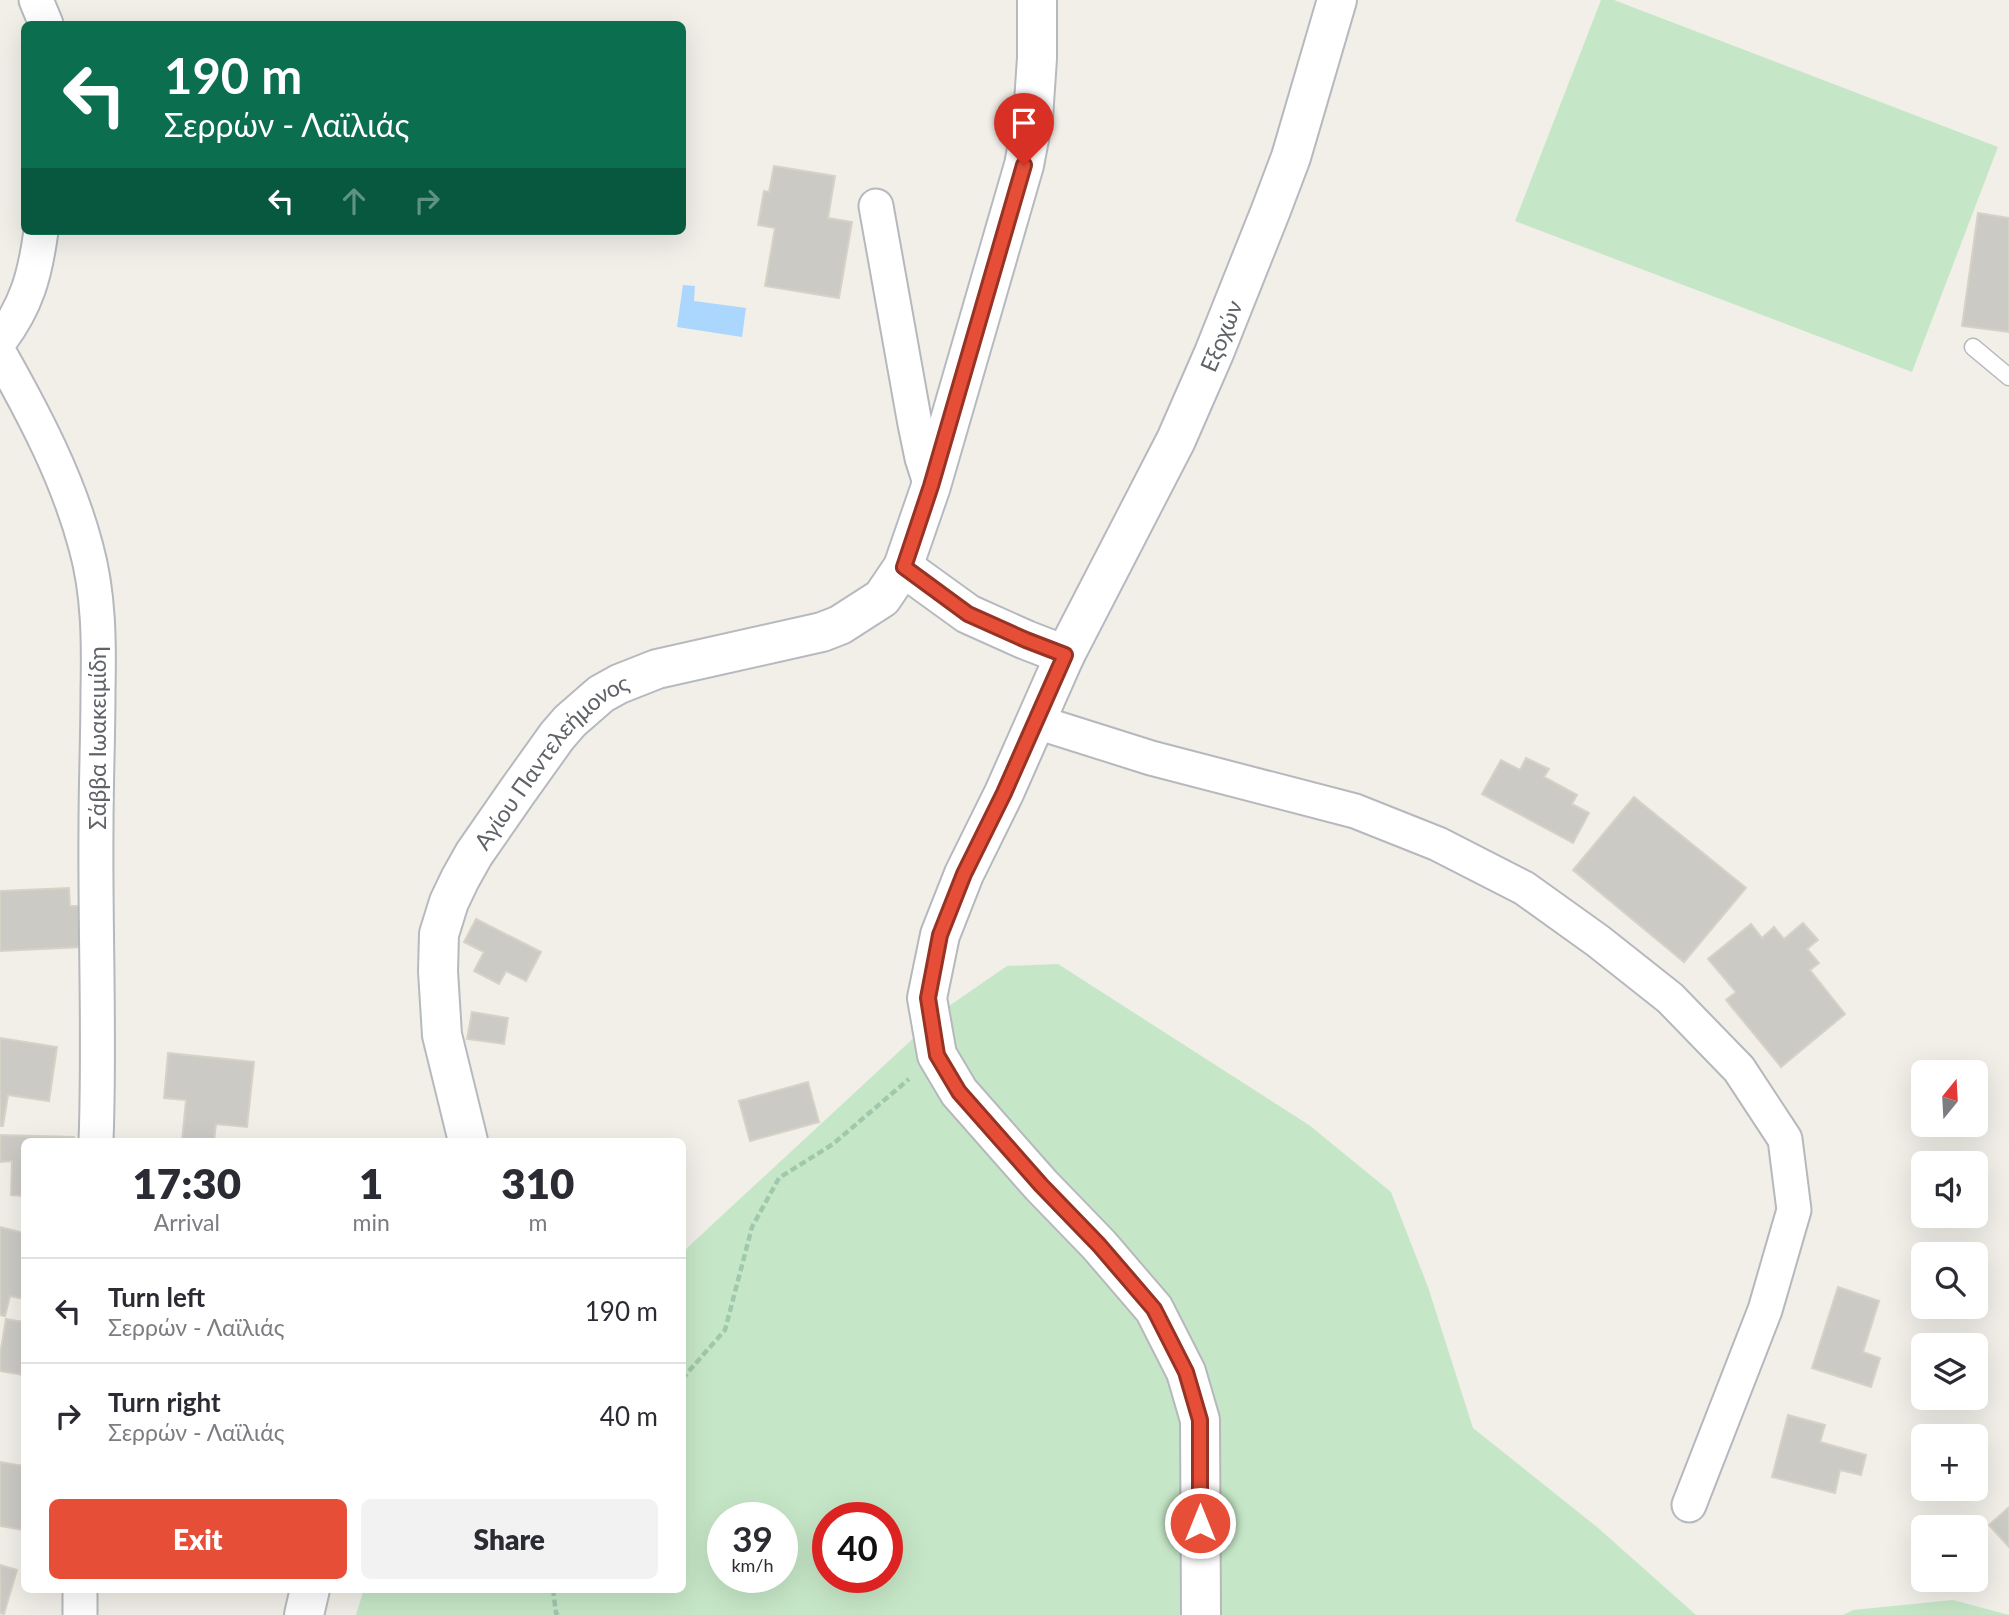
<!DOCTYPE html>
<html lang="en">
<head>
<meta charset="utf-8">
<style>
	body { margin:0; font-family:Lato,sans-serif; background:#f2f2f3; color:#2b2b33; height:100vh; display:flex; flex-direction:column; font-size:26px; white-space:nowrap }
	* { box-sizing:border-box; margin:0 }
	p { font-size:23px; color:#7c7c81 }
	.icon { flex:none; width:38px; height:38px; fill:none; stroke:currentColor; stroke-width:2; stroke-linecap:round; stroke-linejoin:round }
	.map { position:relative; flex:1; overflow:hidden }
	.panel { position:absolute; left:21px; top:1138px; width:665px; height:455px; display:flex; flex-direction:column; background:#fff; border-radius:10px; box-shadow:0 7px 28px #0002 }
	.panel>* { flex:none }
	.top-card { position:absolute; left:21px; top:21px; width:665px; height:214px; border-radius:10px; box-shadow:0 7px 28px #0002; background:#0b6e4f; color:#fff; overflow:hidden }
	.needle { width:46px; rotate:18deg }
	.controls { position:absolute; left:1911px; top:1060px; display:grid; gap:14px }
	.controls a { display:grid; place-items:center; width:77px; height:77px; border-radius:10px; background:#fff; box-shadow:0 7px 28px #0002; font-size:35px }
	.speed { position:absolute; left:707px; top:1502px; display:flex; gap:14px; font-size:35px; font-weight:700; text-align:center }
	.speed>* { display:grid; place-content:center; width:91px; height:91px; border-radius:50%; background:#fff; box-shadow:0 7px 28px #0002; line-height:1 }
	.speed small { font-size:18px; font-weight:400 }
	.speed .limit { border:10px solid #d22; background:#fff; color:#111 }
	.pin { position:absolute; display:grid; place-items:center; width:60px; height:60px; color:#fff; margin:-72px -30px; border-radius:50% 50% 50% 0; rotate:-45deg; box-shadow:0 0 7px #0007 }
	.pin .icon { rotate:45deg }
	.me { position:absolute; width:77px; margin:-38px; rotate:0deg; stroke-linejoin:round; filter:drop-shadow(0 0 5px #0008) }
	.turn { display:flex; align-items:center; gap:24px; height:147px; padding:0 28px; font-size:32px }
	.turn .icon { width:91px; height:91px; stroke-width:2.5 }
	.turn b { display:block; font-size:49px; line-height:60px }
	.lanes { display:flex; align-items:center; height:66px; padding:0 28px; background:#0003; justify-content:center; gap:35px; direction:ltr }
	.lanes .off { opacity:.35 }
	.eta { display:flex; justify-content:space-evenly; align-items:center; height:119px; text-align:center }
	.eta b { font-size:42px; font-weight:800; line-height:49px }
	.action { display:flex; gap:14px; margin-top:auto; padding:14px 28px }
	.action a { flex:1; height:80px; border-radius:10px; background:#e74e38; color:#fff; font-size:28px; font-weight:800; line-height:80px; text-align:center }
	.action a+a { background:#f2f2f3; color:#2b2b33 }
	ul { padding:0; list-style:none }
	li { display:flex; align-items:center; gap:21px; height:105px; padding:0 28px; border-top:2px solid #e1e1e2 }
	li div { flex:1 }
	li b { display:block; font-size:26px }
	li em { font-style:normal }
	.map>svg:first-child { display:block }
	.green { fill:#c6e7c7; fill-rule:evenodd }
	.water { fill:#abd6fd }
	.building { fill:#cccac5; stroke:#d6d2c6; stroke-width:2 }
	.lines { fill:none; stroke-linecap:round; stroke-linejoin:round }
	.service-casing { stroke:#b5b8bc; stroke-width:19 }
	.minor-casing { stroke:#b5b8bc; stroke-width:37 }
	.tertiary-casing { stroke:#b5b8bc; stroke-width:42 }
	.secondary-casing { stroke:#b6babf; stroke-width:42 }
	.path { stroke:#9fc8ad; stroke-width:4.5; stroke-dasharray:7 3.5; stroke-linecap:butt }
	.service { stroke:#fff; stroke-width:16 }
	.minor { stroke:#fff; stroke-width:33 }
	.tertiary { stroke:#fff; stroke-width:38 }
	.secondary { stroke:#fff; stroke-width:38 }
	.route-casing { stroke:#963324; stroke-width:18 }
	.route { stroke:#e74e38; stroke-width:12 }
	.labels { text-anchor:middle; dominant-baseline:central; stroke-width:5; stroke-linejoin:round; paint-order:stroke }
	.street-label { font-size:23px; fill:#5f6368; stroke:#fff }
</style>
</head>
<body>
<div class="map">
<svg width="2009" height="1615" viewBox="0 0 2009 1615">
	<rect width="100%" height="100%" fill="#f1efe8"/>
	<!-- green -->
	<path class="green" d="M1601,0H1614L1998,147L1912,372L1515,221Z
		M1058,964L1309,1125L1391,1192L1428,1287L1473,1428L1597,1527L1696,1615H356L364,1589H682V1257L688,1247L946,1008L1007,966ZM723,1517H782V1577H723ZM828,1517H887V1577H828Z
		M1953,1600L2009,1615H1843L1853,1610Z"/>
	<!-- water -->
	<path class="water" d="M683,285L695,286L694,301L746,308L742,337L677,327Z"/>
	<!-- building -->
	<path class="building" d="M774,166L835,176L828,218L852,222L839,298L765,286L775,228L758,225L764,191L769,192Z
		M1978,213L2009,218V332L1962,326Z
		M1526,758L1549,769L1544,777L1577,795L1572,804L1589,813L1573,843L1482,794L1501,760L1520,770Z
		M1634,797L1746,888L1684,962L1573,870Z
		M69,888L70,906H80L82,947L0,951V891Z
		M476,919L541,952L526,981L506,971L499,984L474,971L484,952L464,942Z
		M1803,923L1818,940L1807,949L1819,963L1810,970L1845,1014L1781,1067L1726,1000L1736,992L1708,959L1751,924L1762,938L1774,927L1784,939Z
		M472,1012L508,1018L504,1044L467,1039Z
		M0,1038L57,1047L49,1101L8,1095L3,1126H0Z
		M168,1053L254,1062L247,1127L216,1124L214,1141H182L186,1100L164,1098Z
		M808,1082L819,1122L750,1141L739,1101Z
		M0,1135L74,1137V1141H24V1196L11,1195L12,1161L0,1162Z
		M0,1227L24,1233V1299L10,1296L5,1316L0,1315Z
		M1838,1287L1879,1301L1863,1352L1880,1358L1871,1387L1812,1368Z
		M6,1319L24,1322V1375L0,1371V1355Z
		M1788,1415L1825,1425L1820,1442L1866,1455L1861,1475L1840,1470L1835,1493L1772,1477Z
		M0,1462L24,1466V1530L0,1526Z
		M2009,1507V1547L1989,1525Z
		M0,1565L17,1570L4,1614L0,1613Z"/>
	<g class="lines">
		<defs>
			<path id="service" d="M1973,347L2009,377"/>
			<path id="minor" d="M36,0L46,24
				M876,206L915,424L922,458L931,486
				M0,341C27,305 35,275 41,231
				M0,354C35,416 68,479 86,547C99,594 99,643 98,690C98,736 96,782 96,828C95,932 100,1037 96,1141
				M1037,722L1151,758L1355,811L1438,844L1524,888L1598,941L1670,998L1739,1069L1785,1139L1794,1210L1765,1310L1689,1505
				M80,1589V1615"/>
			<path id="tertiary" d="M1065,655L1004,793L964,874L940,935L927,998L937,1055L959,1092L1041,1185L1099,1245L1154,1309L1186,1372L1200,1420L1201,1615"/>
			<g id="secondary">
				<path id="s1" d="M903,567L968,614L1026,640L1065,655L1176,440L1214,353L1271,210L1291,157L1337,0"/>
				<path id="s2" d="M468,1141L442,1035L438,971L439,934L449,902L460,879L474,854L517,792L557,736L570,721L601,694L619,684L657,669L822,632L840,625L882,598L903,567L931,486L1024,165L1033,118L1037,58V0"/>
				<path d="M304,1615L310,1589"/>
			</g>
		</defs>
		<!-- service casing -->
		<use href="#service" class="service-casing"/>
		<!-- minor casing -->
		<use href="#minor" class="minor-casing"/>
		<!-- tertiary casing -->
		<use href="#tertiary" class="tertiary-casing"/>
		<!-- secondary casing -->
		<use href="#secondary" class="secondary-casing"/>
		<!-- path -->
		<path class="path" d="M682,1379L725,1330L752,1227L779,1178L833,1144L909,1079
			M553,1589L556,1613L558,1615"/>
		<!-- service -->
		<use href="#service" class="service"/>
		<!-- minor -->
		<use href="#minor" class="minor"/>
		<!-- tertiary -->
		<use href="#tertiary" class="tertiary"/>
		<!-- secondary -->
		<use href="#secondary" class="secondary"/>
	</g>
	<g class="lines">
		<defs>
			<path id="route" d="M1024,165L931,486L904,567L968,614L1026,640L1065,655L1004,793L964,874L940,935L928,998L937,1055L959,1092L1041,1185L1099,1245L1154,1309L1186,1372L1200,1420V1523"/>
		</defs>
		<!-- route casing -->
		<use href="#route" class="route-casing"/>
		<!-- route -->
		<use href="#route" class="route"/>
	</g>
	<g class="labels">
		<!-- street labels -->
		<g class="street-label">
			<text stroke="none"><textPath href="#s1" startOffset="541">Εξοχών</textPath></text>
			<text transform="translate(97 738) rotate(-90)">Σάββα Ιωακειμίδη</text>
			<text stroke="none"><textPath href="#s2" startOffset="420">Αγίου Παντελεήμονος</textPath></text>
		</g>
	</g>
</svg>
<div class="controls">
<a><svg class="needle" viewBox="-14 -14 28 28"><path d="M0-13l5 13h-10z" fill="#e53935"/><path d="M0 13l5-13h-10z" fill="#7c7c81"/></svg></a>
<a><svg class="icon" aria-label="sound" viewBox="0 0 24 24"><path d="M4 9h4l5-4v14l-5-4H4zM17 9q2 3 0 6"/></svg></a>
<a><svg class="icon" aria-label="search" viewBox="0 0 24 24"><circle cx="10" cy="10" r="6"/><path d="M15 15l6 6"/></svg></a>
<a><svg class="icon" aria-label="layers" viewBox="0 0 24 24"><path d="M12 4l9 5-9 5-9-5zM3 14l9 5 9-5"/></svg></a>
<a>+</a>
<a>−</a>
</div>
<div class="speed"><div>39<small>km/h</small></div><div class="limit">40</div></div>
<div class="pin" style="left:1024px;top:165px;background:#d93025"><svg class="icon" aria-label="arrive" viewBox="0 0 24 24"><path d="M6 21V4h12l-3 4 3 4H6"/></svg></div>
<svg class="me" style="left:1200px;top:1523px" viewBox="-20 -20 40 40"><circle r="17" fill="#e74e38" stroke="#fff" stroke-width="3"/><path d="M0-11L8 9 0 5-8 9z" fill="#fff"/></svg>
<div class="top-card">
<div class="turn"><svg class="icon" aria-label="left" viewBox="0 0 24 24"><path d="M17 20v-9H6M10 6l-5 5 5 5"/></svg><div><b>190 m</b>Σερρών - Λαϊλιάς</div></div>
<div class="lanes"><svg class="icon" aria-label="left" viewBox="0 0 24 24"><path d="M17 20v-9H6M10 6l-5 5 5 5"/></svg><svg class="icon off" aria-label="ahead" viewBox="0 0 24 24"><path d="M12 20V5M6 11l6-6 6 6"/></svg><svg class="icon off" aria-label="right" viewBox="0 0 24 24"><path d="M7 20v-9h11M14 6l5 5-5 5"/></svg></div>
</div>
<section class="panel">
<div class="eta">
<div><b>17:30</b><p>Arrival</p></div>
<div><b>1</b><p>min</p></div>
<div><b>310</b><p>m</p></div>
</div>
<ul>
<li><svg class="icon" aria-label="left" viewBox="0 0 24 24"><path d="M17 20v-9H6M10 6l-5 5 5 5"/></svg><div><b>Turn left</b><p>Σερρών - Λαϊλιάς</p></div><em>190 m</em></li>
<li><svg class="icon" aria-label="right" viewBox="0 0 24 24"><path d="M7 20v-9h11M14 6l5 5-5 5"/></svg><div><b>Turn right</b><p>Σερρών - Λαϊλιάς</p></div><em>40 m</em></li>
</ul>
<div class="action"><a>Exit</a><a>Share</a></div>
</section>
</div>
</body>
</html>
